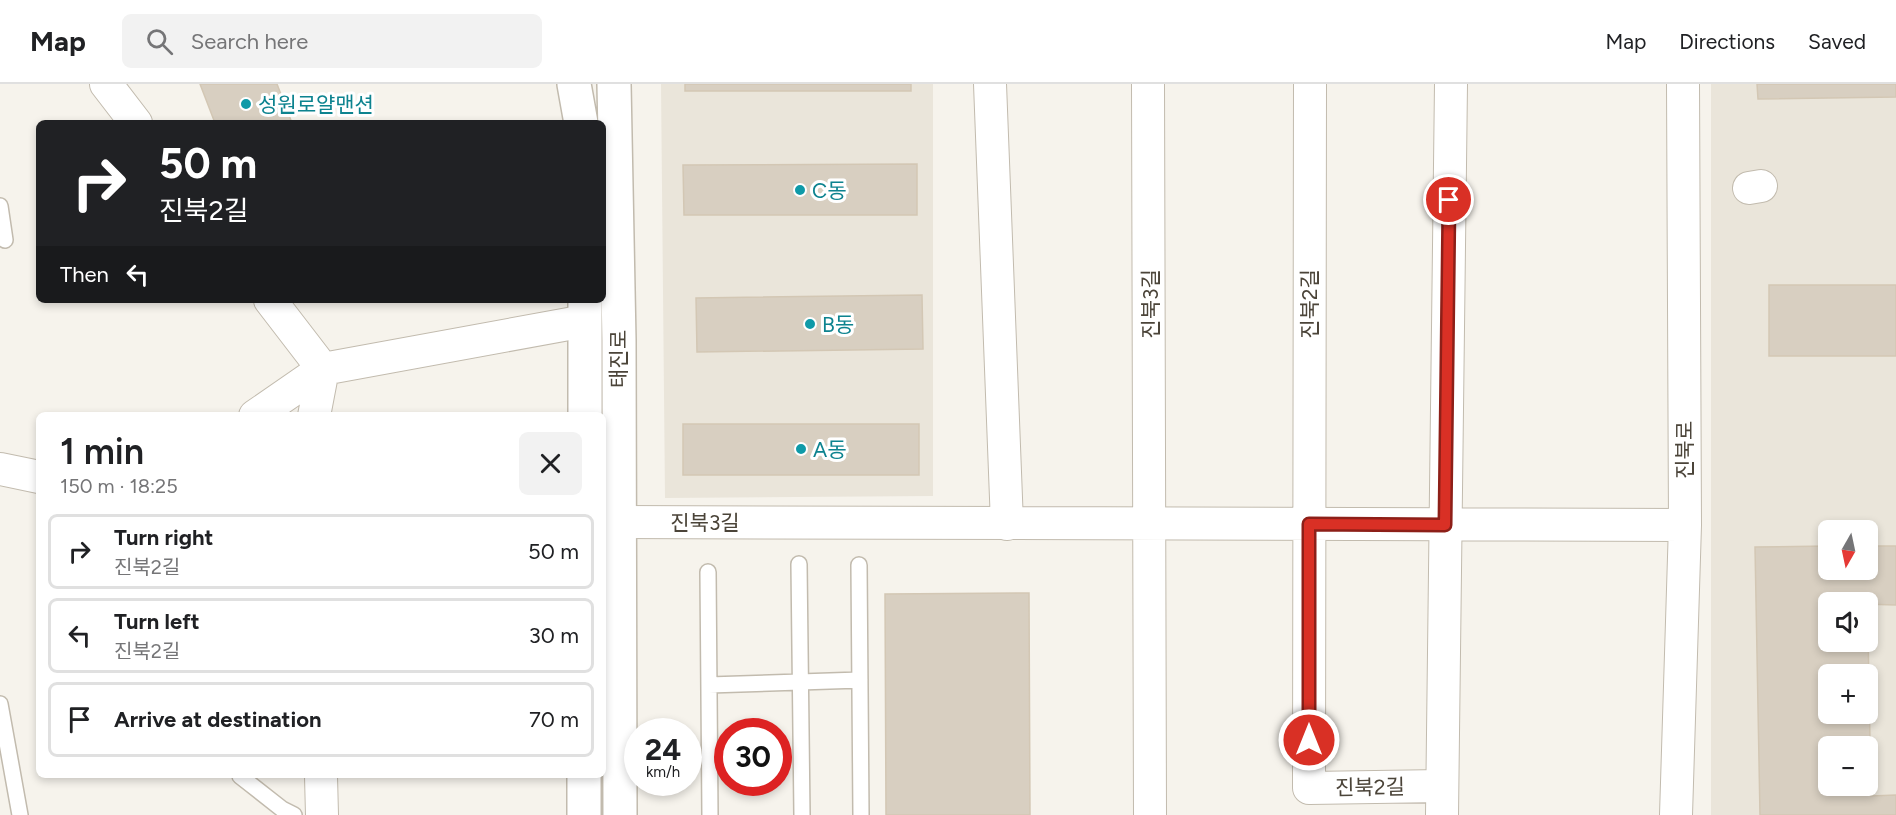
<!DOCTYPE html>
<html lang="en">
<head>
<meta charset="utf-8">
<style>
	body { margin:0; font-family:Figtree,"Noto Sans KR",sans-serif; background:#f2f2f2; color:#202124; height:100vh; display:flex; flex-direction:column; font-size:22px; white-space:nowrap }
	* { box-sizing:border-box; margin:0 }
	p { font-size:20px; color:#757577 }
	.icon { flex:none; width:33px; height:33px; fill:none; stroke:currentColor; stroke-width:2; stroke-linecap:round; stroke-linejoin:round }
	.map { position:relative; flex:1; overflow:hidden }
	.details { position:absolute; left:36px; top:328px; width:570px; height:366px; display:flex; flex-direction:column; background:#fff; border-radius:9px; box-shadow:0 3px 9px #0003 }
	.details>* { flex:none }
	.banner { position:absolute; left:36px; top:36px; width:570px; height:183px; border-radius:9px; box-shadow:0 3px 9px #0003; background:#202124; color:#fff; overflow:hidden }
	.needle { width:39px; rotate:189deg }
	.buttons { position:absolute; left:1818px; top:436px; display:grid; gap:12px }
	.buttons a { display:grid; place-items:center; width:60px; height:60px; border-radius:9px; background:#fff; box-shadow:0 3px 9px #0003; font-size:30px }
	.speed { position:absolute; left:624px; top:634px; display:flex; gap:12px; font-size:30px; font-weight:700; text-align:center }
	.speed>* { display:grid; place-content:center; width:78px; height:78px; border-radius:50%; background:#fff; box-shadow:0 3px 9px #0003; line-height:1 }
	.speed small { font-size:15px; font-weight:400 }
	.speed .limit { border:9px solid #d22; background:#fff; color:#111 }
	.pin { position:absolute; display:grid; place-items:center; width:51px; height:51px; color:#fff; margin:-26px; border:3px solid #fff; border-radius:50%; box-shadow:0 2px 6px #0007 }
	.me { position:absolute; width:66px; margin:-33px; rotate:0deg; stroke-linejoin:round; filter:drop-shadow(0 0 4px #0008) }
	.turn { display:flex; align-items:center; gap:21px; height:126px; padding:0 24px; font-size:27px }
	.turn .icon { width:78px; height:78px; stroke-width:2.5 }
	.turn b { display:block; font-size:42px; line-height:51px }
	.then { display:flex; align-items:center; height:57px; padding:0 24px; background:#0003; gap:12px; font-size:22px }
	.round { display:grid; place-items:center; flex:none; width:63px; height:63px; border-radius:9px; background:#f2f2f2 }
	.head { display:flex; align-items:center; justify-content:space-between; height:102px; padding:0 24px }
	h1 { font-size:36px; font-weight:600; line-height:45px }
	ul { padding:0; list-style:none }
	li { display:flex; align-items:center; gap:18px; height:75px; margin:0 12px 9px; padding:0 12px; border:3px solid #e0e0e0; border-radius:9px }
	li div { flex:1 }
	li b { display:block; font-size:22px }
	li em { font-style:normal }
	header { display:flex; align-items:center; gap:36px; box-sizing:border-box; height:84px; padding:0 30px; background:#fff; border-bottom:2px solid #e0e0e0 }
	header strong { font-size:28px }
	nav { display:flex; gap:33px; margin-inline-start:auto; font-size:21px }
	.search { width:420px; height:54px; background:#f2f2f2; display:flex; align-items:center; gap:15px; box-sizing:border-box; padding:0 21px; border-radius:9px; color:#757577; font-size:22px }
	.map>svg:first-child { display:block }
	.residential { fill:#eae5da; fill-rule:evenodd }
	.building { fill:#d8cfc1; stroke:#d3c7b4; stroke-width:1.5; fill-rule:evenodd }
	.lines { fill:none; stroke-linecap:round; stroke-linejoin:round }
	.service-casing { stroke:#c2bbae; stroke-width:18 }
	.minor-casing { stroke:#c2bbae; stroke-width:34 }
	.tertiary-casing { stroke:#c2bbae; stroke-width:36 }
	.service { stroke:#fff; stroke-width:15 }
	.minor { stroke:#fff; stroke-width:32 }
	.tertiary { stroke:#fff; stroke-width:33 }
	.route-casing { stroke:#8d1f18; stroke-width:15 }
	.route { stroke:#d93025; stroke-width:10 }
	.culture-dot { fill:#0f9aa8; stroke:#fff; stroke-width:2 }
	.labels { text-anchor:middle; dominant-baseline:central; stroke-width:6; stroke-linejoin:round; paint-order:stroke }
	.culture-label { font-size:21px; fill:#0d838f; stroke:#fff; text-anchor:start }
	.street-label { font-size:21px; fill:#4b4439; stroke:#fff }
</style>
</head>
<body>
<header>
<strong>Map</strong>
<div class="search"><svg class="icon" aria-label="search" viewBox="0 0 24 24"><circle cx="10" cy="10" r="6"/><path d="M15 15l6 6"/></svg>Search here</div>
<nav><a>Map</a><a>Directions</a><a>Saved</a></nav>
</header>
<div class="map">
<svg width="1896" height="731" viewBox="0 0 1896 731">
	<rect width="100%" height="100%" fill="#f6f3ec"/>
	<!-- residential -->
	<path class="residential" d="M661,0H933V412L665,414Z
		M1711,0H1896V731H1711ZM1828,447H1868V486H1828ZM1828,519H1868V558H1828ZM1828,591H1868V630H1828ZM1828,663H1868V702H1828Z"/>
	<!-- building -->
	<path class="building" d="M200,0H277L292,39H215Z
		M685,0H911V7H685Z
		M1757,0H1896V13L1758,15Z
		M917,80V131H684L683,81Z
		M1769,201H1896V272H1769Z
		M922,211L923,265L697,268L696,214Z
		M683,340H919V391H683Z
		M1828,462V486H1868V462H1896V521L1828,519V558H1868V549L1871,712L1896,711V731H1760L1755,463ZM1828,591H1868V630H1828ZM1828,663H1868V702H1828Z
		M1029,509L1030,731H886L885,510Z"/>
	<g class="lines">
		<defs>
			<path id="service" d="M0,122L5,156
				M799,480L802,731
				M859,481L861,731
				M708,488L710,731
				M709,601L860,596
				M0,620L20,731
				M240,692L282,725L294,731"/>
			<path id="minor" d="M106,0L136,39
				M990,0L1007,440
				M1148,0L1150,731
				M1310,0L1309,704L1442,702
				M1749,104L1761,102
				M270,216L323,285L314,332
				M255,332L323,285L585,237
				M0,385L39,393
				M618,438L1685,441
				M321,692L322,731
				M1442,731L1451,0
				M1676,731L1685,441L1683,0"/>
			<path id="tertiary" d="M574,0L581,39
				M614,0L619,256L620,731
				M585,332V216
				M584,731V692"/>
		</defs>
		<!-- service casing -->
		<use href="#service" class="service-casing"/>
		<!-- minor casing -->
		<use href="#minor" class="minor-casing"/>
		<!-- tertiary casing -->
		<use href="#tertiary" class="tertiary-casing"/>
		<!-- service -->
		<use href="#service" class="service"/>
		<!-- minor -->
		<use href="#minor" class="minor"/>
		<!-- tertiary -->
		<use href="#tertiary" class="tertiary"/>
	</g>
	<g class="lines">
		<defs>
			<path id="route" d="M1309,656V440L1445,441L1449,116"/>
		</defs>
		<!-- route casing -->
		<use href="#route" class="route-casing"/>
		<!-- route -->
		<use href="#route" class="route"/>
	</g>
	<!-- markers -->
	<g class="culture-dot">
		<circle cx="246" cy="20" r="6"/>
		<circle cx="800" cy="106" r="6"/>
		<circle cx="810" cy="240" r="6"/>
		<circle cx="801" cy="365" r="6"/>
	</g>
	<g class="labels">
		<!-- culture labels -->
		<g class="culture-label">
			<text x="258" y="20">성원로얄맨션</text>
			<text x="812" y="106">C동</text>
			<text x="822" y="240">B동</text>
			<text x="813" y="365">A동</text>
		</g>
		<!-- street labels -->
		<g class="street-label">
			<text transform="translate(1150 220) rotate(-90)">진북3길</text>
			<text transform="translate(1309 220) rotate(-90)">진북2길</text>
			<text transform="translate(618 275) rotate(-90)">태진로</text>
			<text transform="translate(1684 366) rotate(-90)">진북로</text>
			<text x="705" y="438">진북3길</text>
			<text transform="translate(1370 703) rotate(-1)">진북2길</text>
		</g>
	</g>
</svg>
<div class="buttons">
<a><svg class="needle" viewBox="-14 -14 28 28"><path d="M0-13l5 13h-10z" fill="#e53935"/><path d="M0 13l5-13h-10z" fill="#757577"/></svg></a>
<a><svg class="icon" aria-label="sound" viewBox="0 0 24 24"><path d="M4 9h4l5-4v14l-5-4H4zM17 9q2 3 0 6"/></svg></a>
<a>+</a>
<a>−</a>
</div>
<div class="speed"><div>24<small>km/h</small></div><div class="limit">30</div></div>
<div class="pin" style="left:1449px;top:116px;background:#d93025"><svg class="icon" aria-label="arrive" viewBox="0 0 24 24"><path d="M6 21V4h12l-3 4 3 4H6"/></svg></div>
<svg class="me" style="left:1309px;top:656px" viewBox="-20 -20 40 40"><circle r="17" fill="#d93025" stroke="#fff" stroke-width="3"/><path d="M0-11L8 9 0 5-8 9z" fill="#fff"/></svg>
<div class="banner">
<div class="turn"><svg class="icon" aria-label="right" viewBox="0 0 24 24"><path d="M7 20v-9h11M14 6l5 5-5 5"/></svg><div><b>50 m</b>진북2길</div></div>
<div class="then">Then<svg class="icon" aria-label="left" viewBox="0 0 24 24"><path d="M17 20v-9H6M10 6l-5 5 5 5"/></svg></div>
</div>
<section class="details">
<div class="head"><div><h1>1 min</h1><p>150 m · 18:25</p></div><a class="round"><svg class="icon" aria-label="close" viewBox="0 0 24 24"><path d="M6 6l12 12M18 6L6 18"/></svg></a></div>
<ul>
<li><svg class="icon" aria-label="right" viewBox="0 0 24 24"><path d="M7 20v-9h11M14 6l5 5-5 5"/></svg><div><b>Turn right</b><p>진북2길</p></div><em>50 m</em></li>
<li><svg class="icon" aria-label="left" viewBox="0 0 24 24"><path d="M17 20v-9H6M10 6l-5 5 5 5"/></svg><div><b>Turn left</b><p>진북2길</p></div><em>30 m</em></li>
<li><svg class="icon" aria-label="arrive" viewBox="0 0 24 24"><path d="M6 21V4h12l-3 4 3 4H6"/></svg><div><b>Arrive at destination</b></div><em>70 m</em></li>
</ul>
</section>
</div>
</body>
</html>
